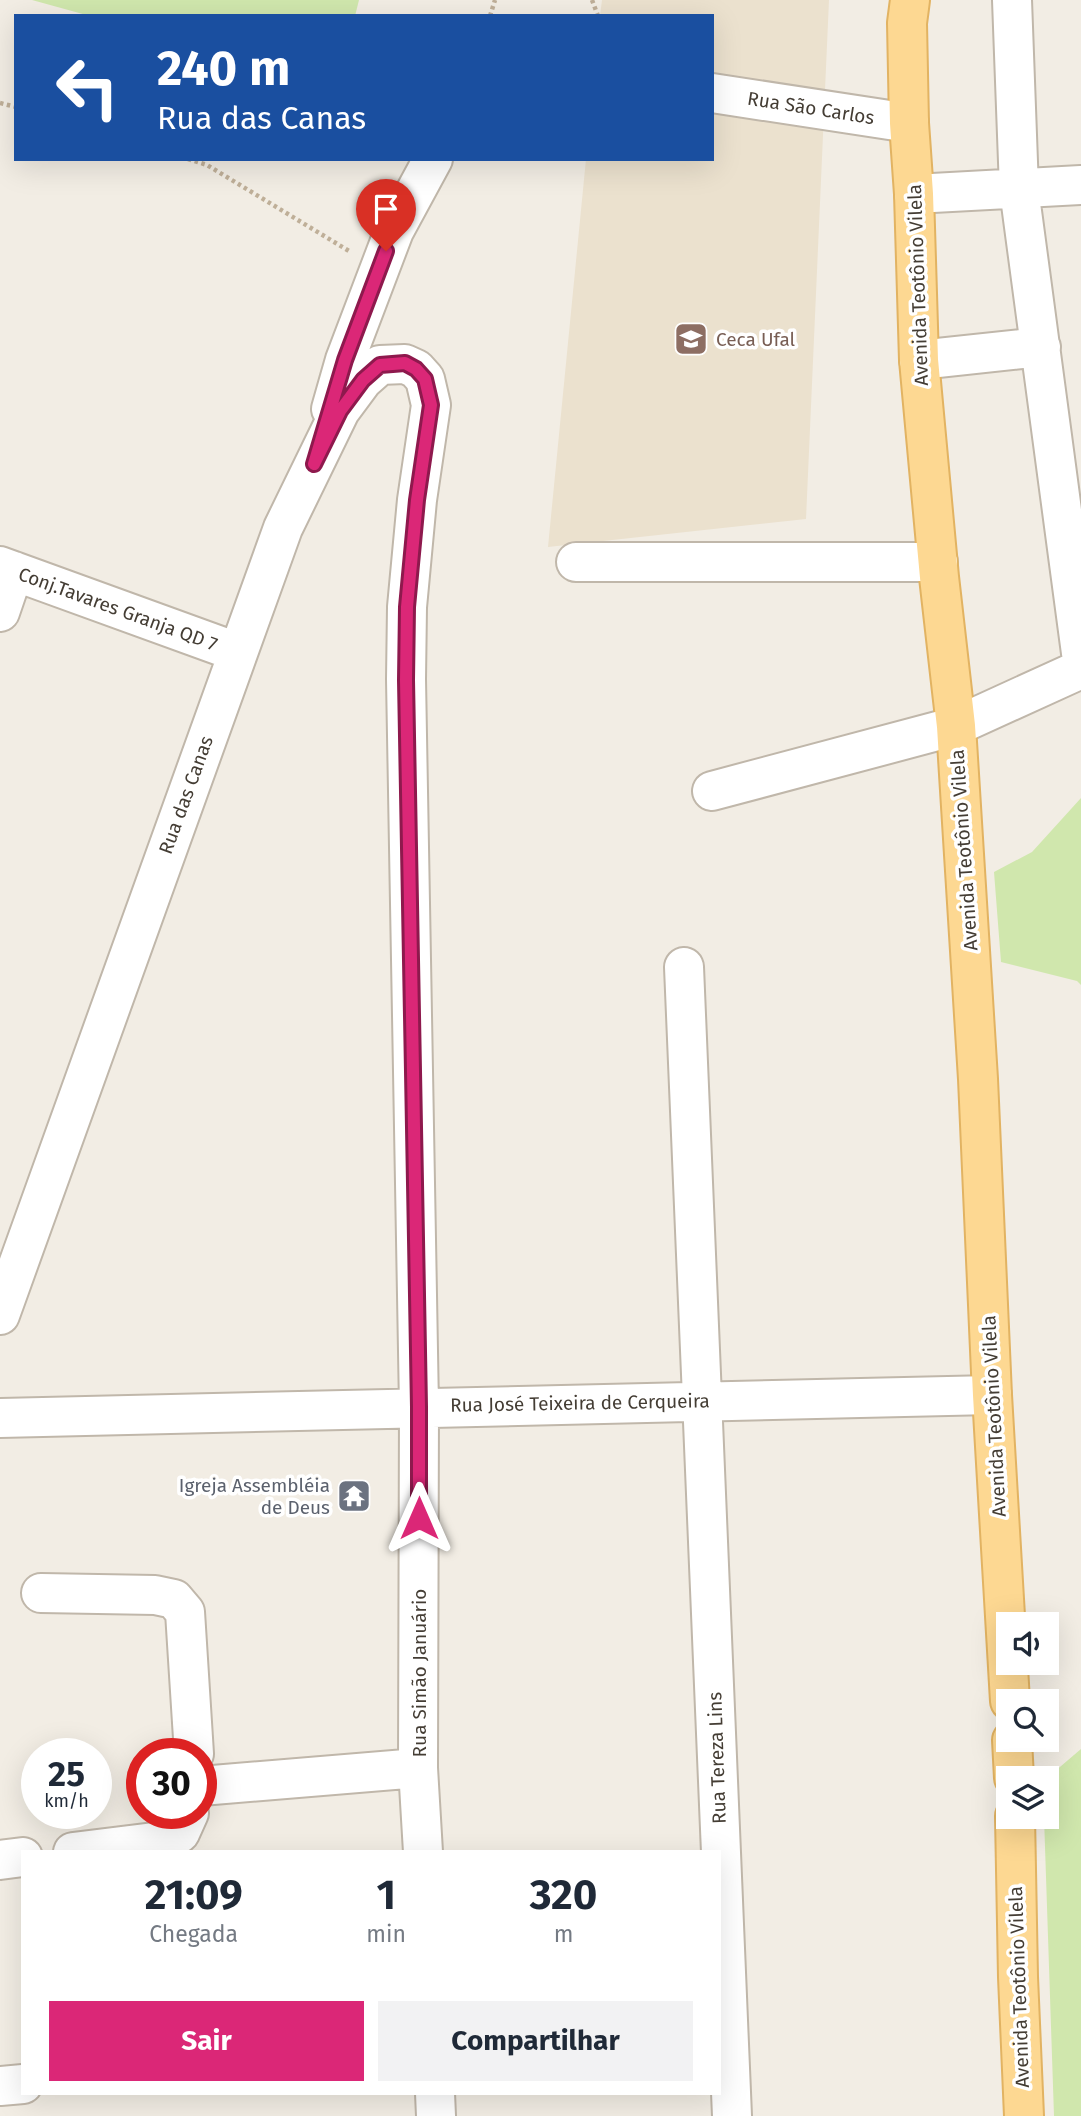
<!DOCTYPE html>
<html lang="pt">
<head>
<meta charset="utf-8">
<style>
	body { margin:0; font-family:"Fira Sans",sans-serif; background:#f2f2f3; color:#1f2937; height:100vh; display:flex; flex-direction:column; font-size:26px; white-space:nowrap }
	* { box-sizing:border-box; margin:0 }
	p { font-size:23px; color:#747a83 }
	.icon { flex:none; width:38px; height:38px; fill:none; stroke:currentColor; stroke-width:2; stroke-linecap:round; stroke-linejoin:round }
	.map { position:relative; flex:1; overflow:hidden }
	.drawer { position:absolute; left:21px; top:1850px; width:700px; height:245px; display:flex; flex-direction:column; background:#fff; border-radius:0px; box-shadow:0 7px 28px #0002 }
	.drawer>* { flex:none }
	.top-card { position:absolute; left:14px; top:14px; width:700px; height:147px; border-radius:0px; box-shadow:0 7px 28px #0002; background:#1a4fa0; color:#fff; overflow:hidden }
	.tools { position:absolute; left:996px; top:1612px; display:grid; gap:14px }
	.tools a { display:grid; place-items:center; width:63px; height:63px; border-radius:0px; background:#fff; box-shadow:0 7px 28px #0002; font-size:35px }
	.speed { position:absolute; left:21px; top:1738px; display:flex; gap:14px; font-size:35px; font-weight:700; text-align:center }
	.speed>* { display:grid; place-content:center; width:91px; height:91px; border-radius:50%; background:#fff; box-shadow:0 7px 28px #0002; line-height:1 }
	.speed small { font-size:18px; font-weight:400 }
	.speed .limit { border:10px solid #d22; background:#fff; color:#111 }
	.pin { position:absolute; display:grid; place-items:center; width:60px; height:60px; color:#fff; margin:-72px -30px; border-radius:50% 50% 50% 0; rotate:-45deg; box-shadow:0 0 7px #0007 }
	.pin .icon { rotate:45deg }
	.me { position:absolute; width:77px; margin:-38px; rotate:0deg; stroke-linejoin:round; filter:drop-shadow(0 0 5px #0008) }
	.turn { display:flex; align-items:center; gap:24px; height:147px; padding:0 28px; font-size:32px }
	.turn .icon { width:91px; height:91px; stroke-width:2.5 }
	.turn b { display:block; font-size:49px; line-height:60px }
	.eta { display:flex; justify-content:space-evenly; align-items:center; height:119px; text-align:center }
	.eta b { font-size:42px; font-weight:700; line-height:49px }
	.cta { display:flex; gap:14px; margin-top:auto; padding:14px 28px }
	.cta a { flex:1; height:80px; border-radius:0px; background:#db2777; color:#fff; font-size:28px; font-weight:700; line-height:80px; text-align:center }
	.cta a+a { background:#f2f2f3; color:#1f2937 }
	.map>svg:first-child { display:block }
	.education { fill:#ebe1ce }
	.green { fill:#d0e7ad }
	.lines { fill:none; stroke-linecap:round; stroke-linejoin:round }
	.minor-casing { stroke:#c0b7aa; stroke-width:42 }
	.major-casing { stroke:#e2b362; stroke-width:42 }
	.path { stroke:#bfaf98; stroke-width:4.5; stroke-dasharray:3.5 3.5; stroke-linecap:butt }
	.minor { stroke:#fff; stroke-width:38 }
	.major { stroke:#fdd892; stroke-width:38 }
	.route-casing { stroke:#8e194d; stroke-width:18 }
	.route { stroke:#db2777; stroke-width:12 }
	.labels { text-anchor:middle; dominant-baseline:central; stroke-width:7; stroke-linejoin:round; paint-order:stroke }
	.street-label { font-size:19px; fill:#443d34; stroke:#fff }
	.education-label { font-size:19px; fill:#785e54; stroke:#fff; text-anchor:start }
	.worship-label { font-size:19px; fill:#5b616d; stroke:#fff; text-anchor:end }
</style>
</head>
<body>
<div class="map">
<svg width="1081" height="2116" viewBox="0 0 1081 2116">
	<rect width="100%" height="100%" fill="#f2ede4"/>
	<!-- education -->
	<path class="education" d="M602,0H829L806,519L548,547L586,159H712V16H600Z"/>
	<!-- green -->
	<path class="green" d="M32,0H359L355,16H90Z
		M1081,798V985L1077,981L1001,962L994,872L1032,852Z
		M1081,1749V2116H1054L1044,1817L1046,1816L1047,1778Z"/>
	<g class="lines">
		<defs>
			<path id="minor" d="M1012,0L1019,189L1081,653
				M712,93L909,123
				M914,194L1081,185
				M919,360L1041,347
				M331,409L345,360L394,231L433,159
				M576,562H938
				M0,566L237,652
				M0,612L14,571
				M712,791L956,726L1081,669
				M684,967L732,2116
				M0,1315L283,528L340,411L363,380L380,365L405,364L416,369L425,379L431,405L417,500L407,607L406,679L419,1407L418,1768L423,1852
				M0,1418L992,1395
				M41,1593L155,1595L174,1599L185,1612L194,1754
				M201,1786L418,1768
				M73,1852L170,1840L180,1833L189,1813
				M0,1860L23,1857
				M0,2086L23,2084
				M435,2093L436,2116"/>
			<path id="major" d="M910,0L907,23L909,123L914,194L919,360L939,577L956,726L978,1079L992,1395L1010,1701
				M1012,1740L1014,1778
				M1015,1816L1018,1977L1024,2116"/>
		</defs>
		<!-- minor casing -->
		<use href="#minor" class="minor-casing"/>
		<!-- major casing -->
		<use href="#major" class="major-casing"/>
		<!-- path -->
		<path class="path" d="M592,0L598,16
			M490,16L495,0
			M0,103L16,107
			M188,159L207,165L349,251"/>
		<!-- minor -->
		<use href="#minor" class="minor"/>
		<!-- major -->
		<use href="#major" class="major"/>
	</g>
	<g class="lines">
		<defs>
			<path id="route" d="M386,251L345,360L314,464L340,411L363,380L380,365L405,363L416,369L425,379L431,405L417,500L407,607L406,680L419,1407V1518"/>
		</defs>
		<!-- route casing -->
		<use href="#route" class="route-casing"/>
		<!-- route -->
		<use href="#route" class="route"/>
	</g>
	<!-- icons -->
	<defs>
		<symbol id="school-square" viewBox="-11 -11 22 22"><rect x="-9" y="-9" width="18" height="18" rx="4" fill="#8d6e63" stroke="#fff"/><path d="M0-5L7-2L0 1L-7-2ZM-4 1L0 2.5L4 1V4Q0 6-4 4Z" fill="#fff"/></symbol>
		<symbol id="temple-square" viewBox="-11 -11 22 22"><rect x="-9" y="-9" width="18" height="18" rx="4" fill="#6b7280" stroke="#fff"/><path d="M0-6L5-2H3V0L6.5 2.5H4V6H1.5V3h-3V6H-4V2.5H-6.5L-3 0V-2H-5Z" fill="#fff"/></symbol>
	</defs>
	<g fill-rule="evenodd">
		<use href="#school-square" x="672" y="320" width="38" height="38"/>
		<use href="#temple-square" x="335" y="1477" width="38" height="38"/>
	</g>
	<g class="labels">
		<!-- street labels -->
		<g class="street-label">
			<text transform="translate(811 108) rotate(9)">Rua São Carlos</text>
			<text transform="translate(918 285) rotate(-92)">Avenida Teotônio Vilela</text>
			<text transform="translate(118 609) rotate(20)">Conj.Tavares Granja QD 7</text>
			<text transform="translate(186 795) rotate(-70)">Rua das Canas</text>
			<text transform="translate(964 850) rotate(-94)">Avenida Teotônio Vilela</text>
			<text transform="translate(580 1403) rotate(-1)">Rua José Teixeira de Cerqueira</text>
			<text transform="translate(994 1416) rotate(-93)">Avenida Teotônio Vilela</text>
			<text transform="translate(419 1673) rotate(-90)">Rua Simão Januário</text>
			<text transform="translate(717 1758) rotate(-92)">Rua Tereza Lins</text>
			<text transform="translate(1019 1987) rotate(-92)">Avenida Teotônio Vilela</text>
		</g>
		<!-- education labels -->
		<g class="education-label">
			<text x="716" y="339">Ceca Ufal</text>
		</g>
		<!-- worship labels -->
		<g class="worship-label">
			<text x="330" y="1485">Igreja Assembléia<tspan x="330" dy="22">de Deus</tspan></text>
		</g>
	</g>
</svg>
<div class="tools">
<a><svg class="icon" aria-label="sound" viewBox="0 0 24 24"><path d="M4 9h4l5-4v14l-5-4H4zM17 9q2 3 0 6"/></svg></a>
<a><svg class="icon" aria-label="search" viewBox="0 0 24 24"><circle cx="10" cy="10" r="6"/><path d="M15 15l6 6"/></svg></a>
<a><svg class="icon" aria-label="layers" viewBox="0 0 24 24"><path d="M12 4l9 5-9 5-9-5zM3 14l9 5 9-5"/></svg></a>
</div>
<div class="speed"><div>25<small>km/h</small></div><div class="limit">30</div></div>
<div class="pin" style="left:386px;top:251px;background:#d93025"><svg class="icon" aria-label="arrive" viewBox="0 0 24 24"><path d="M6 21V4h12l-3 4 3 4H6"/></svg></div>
<svg class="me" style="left:419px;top:1518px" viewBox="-20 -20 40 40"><path d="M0-17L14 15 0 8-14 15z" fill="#db2777" stroke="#fff" stroke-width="4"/></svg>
<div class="top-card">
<div class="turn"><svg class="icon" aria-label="left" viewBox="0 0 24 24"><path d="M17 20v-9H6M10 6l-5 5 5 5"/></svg><div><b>240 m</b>Rua das Canas</div></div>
</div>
<section class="drawer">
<div class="eta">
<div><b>21:09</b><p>Chegada</p></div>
<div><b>1</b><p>min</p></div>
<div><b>320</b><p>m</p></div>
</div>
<div class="cta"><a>Sair</a><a>Compartilhar</a></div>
</section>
</div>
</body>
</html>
